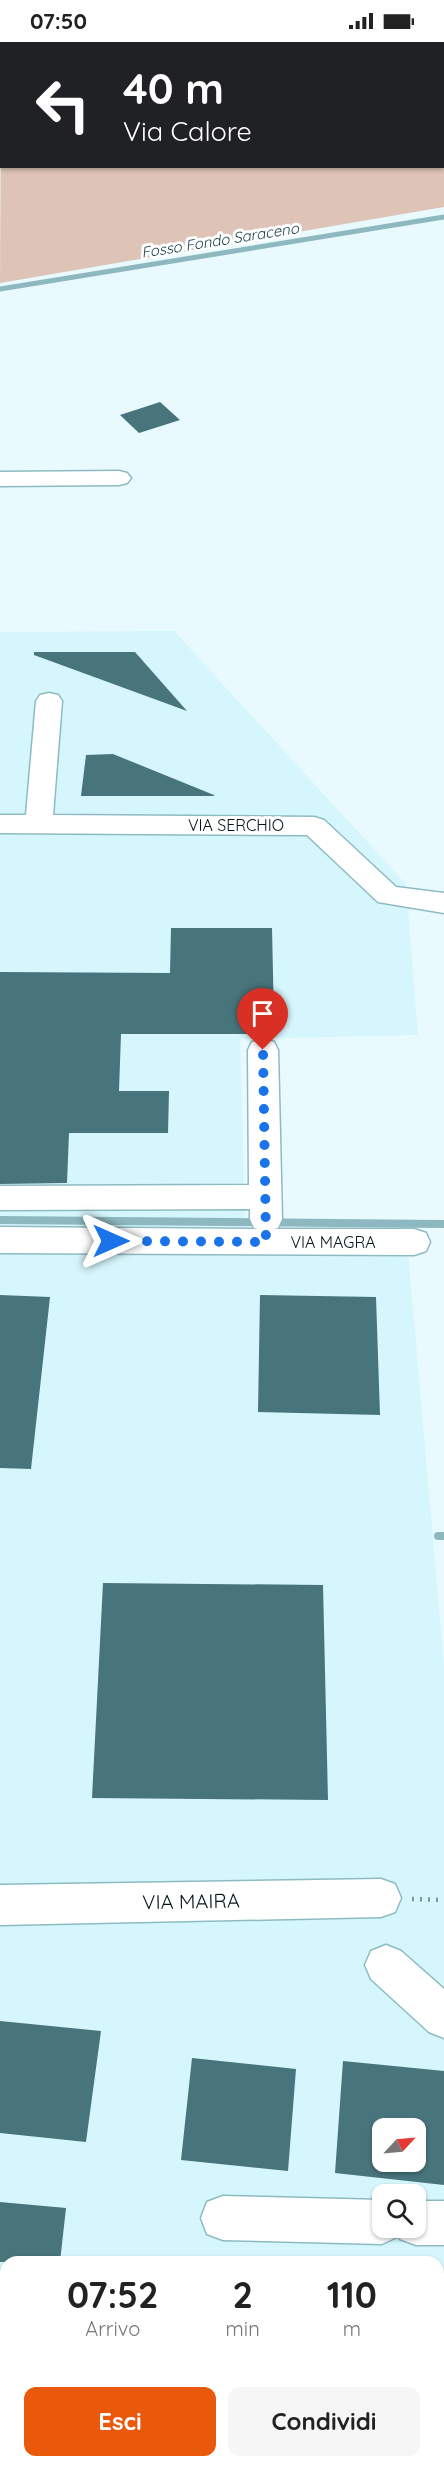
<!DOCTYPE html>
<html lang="it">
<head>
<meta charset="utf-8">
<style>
	body { margin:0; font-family:Quicksand,sans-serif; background:#f6f6f6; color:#222; height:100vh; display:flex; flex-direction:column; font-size:22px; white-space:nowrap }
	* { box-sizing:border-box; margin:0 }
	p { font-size:20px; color:#767676 }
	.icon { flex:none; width:33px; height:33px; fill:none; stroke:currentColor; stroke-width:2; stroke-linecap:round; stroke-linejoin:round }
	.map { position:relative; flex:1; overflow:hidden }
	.drawer { position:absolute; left:0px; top:2214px; width:444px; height:212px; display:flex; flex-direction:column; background:#fff; border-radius:18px 18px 0 0; box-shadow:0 2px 4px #0004 }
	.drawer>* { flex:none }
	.top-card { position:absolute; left:0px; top:0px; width:444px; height:126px; box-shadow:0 2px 4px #0004; background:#202124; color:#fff; overflow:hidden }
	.needle { width:39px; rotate:64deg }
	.fabs { position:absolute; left:372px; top:2076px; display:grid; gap:12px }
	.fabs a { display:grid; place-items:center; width:54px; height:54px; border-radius:12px; background:#fff; box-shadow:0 2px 4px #0004; font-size:30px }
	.pin { position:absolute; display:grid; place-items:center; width:51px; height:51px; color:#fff; margin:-62px -26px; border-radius:50% 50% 50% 0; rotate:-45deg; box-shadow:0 0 6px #0007 }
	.pin .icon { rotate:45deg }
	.me { position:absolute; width:66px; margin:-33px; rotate:90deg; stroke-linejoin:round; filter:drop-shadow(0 0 4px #0008) }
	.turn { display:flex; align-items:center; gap:21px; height:126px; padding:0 24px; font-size:27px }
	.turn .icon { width:78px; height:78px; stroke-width:2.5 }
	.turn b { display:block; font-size:42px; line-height:51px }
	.eta { display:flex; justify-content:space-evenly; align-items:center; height:102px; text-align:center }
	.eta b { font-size:36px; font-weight:700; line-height:42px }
	.action { display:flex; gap:12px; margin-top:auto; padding:12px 24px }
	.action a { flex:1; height:69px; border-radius:12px; background:#ea580c; color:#fff; font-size:24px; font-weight:700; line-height:69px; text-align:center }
	.action a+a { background:#f6f6f6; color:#222 }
	.status { display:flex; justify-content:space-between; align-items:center; height:42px; padding:0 30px; background:#fff; direction:ltr }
	.status svg { height:16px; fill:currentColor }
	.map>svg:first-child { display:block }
	.built { fill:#d5f6fc; fill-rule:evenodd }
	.green { fill:#ddc4b7 }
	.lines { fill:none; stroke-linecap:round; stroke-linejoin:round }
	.stream-far1 { stroke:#8db8bf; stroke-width:5 }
	.stream { stroke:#8db8bf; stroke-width:8 }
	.building { fill:#48747b; fill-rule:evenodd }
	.minor-casing { stroke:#8ebbc3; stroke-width:3 }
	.path { stroke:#819396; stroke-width:4.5; stroke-dasharray:2 6; stroke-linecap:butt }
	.minor { fill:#fff; fill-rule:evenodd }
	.route { stroke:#1a73e8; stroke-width:10; stroke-dasharray:0 18 }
	.labels { text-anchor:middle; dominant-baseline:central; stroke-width:6; stroke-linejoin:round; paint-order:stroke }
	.far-water-label { font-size:15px; font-style:italic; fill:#163e45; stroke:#fff }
	.street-label { font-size:16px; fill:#05171a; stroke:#fff }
	.near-street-label { font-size:20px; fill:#05171a; stroke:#fff }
</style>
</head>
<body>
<div class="status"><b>07:50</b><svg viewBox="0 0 49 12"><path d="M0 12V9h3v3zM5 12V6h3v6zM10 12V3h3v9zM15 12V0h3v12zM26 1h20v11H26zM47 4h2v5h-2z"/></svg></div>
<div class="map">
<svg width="444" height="2425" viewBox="0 0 444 2425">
	<rect width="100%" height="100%" fill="#e8fafe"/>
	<!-- built -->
	<path class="built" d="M174,589L406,842L418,993L240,997L246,1209L408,1210L444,1623V2425H0V590ZM382,2086H416V2120H382ZM382,2152H416V2186H382ZM6,2220H438V2420H6Z"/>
	<!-- green -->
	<path class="green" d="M8,0H444V165L0,241L1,46L2,124H442V2Z"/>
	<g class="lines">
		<!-- stream-far1 -->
		<path class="stream-far1" d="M0,247L444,175"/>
		<!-- stream -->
		<path class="stream" d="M0,1178L444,1182
			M438,1494H444"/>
	</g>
	<!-- building -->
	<path class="building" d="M160,360L180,378L139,391L120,373Z
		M34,610H135L187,669L34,613Z
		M113,712L214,753V754H81L86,713Z
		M171,886H272L274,977H251V992H121L119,1049H169L168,1091H69L67,1141L0,1142V930L170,931Z
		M0,1253L50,1255L31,1427L0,1426Z
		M260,1253L376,1255L380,1373L258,1370Z
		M103,1541L323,1543L328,1758L92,1756Z
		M0,1979L101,1989L86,2100L0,2091Z
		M192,2016L296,2027L288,2129L181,2118Z
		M343,2019L444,2029V2143L335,2131ZM382,2086H416V2120H382Z
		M0,2160L66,2166L60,2220H0Z"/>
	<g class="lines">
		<defs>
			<path id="minor" d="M119,429L127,431L131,436L127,441L119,443L0,444V430Z
				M49,651L58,653L62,659L53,773L314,775L324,778L396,845L444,851V871L378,860L307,793L0,791V773H26L36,659L40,653Z
				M263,997L274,1000L278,1008L282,1177L278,1186L274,1187H414L426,1191L430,1200L426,1209L414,1213L0,1211V1185L258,1187L254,1186L250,1177V1167L0,1168V1144L249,1143L248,1008L252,1000Z
				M381,1837L395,1842L401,1856L395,1870L381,1875L0,1883V1843Z
				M386,1903L401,1909L444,1947V1996L429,1990L371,1937L365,1923L371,1909Z
				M223,2154L382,2158V2186H416V2159H444V2203H416L400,2197L399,2194L382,2202L223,2198L207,2192L201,2176L207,2160Z
				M99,2420H147V2425H99Z"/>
		</defs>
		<!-- minor casing -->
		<use href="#minor" class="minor-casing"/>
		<!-- path -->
		<path class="path" d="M412,1857L444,1858"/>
		<!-- minor -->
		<use href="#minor" class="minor"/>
	</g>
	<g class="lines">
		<!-- route -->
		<path class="route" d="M111,1199L266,1200L263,1008"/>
	</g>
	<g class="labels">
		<!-- far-water labels -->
		<g class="far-water-label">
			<text transform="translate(220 198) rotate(-9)">Fosso Fondo Saraceno</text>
		</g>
		<!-- street labels -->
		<g class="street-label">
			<text x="236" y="783">VIA SERCHIO</text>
			<text x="333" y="1200">VIA MAGRA</text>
		</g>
		<!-- near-street labels -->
		<g class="near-street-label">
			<text transform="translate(191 1859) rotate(-1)">VIA MAIRA</text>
		</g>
	</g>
</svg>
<div class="fabs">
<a><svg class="needle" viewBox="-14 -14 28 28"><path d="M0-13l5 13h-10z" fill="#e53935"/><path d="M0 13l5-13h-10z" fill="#767676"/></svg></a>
<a><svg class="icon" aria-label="search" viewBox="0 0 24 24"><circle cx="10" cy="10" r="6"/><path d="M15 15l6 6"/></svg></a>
</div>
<div class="pin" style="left:263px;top:1008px;background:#d93025"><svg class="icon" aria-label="arrive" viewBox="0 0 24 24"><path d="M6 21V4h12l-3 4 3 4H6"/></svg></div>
<svg class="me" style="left:111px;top:1199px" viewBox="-20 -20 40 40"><path d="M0-17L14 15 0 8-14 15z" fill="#1a73e8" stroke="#fff" stroke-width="4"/></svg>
<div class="top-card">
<div class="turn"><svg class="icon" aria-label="left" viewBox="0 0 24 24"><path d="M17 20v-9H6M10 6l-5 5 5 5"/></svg><div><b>40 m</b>Via Calore</div></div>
</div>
<section class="drawer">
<div class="eta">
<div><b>07:52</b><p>Arrivo</p></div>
<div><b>2</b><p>min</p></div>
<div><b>110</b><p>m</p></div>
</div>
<div class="action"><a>Esci</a><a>Condividi</a></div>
</section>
</div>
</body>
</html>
